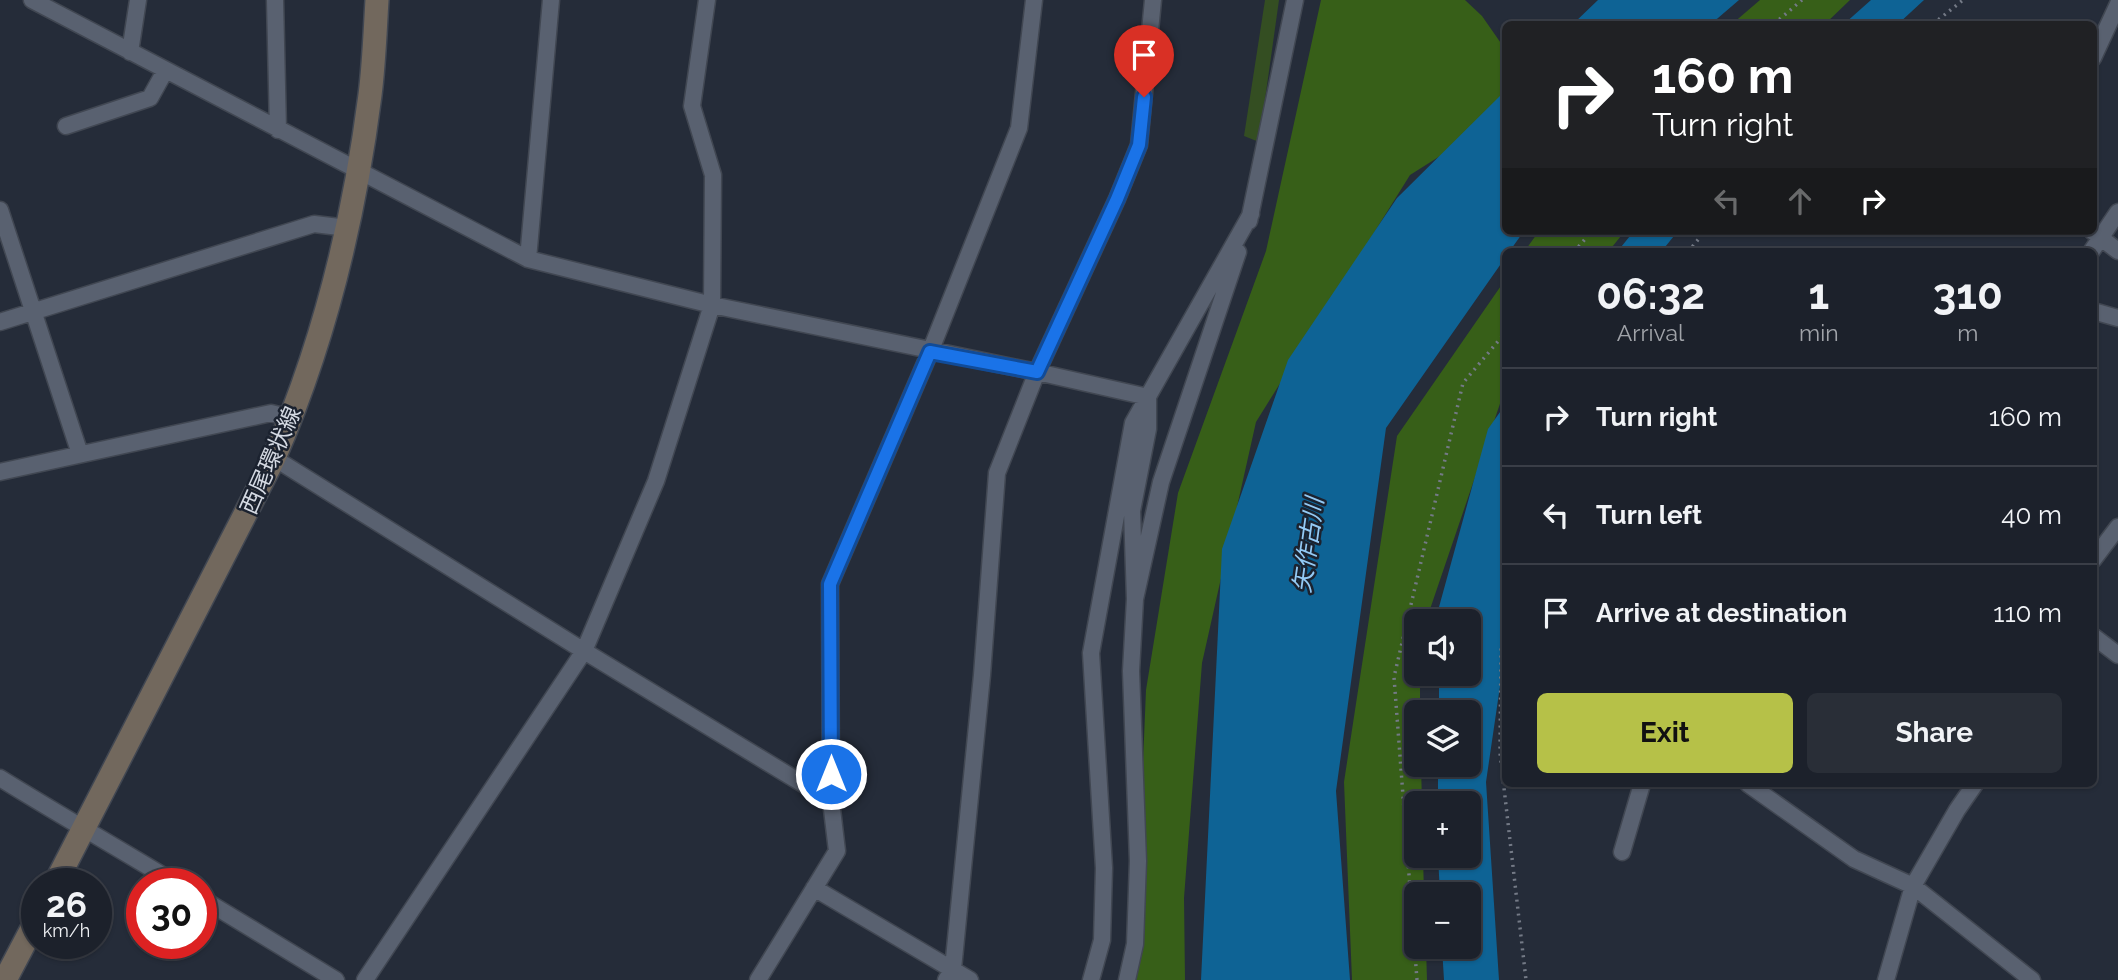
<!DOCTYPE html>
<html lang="en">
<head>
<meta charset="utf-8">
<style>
	body { margin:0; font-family:Raleway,"Noto Sans JP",sans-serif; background:#292e37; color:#f1f3f6; height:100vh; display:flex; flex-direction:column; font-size:26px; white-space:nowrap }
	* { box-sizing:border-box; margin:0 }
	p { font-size:23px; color:#a0a3a9 }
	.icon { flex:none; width:38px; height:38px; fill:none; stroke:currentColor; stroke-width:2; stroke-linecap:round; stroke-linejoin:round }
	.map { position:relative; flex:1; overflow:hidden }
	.panel { position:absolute; left:1502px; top:248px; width:595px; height:539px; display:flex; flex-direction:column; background:#1c212b; border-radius:10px; box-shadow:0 2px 5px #0004,0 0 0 2px #3a3e47 }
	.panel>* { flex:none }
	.banner { position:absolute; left:1502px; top:21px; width:595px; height:214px; border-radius:10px; box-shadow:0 2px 5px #0004,0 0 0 2px #3a3e47; background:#202124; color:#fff; overflow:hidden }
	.controls { position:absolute; left:1404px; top:609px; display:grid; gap:14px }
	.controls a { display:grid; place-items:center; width:77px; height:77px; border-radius:10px; background:#1c212b; box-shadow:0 2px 5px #0004,0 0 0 2px #3a3e47; font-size:35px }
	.speed { position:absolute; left:21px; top:868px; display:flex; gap:14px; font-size:35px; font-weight:700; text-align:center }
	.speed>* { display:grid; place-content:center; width:91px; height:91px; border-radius:50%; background:#1c212b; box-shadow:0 2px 5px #0004,0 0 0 2px #3a3e47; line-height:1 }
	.speed small { font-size:18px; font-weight:400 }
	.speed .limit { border:10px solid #d22; background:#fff; color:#111 }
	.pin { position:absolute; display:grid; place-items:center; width:60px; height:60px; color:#fff; margin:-72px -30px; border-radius:50% 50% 50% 0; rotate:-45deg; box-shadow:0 0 7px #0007 }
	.pin .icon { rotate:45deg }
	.me { position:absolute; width:77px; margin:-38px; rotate:0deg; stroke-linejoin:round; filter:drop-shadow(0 0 5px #0008) }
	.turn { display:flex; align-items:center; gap:24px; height:147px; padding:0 35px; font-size:32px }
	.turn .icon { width:91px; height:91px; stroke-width:2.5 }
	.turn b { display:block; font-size:49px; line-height:60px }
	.lanes { display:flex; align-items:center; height:66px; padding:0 35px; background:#0003; justify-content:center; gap:35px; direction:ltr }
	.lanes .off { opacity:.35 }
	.eta { display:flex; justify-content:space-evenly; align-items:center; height:119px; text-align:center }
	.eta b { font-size:42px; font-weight:700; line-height:49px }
	.action { display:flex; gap:14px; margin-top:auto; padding:14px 35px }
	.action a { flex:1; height:80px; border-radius:10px; background:#b6c148; color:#111; font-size:28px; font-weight:700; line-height:80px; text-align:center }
	.action a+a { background:#292e37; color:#f1f3f6 }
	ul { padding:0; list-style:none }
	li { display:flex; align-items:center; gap:21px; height:98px; padding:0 35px; border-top:2px solid #3a3e47 }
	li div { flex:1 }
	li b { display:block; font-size:26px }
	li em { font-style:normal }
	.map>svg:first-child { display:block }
	.green { fill:#344e22 }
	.forest { fill:#375f18 }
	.water { fill:#0e6395 }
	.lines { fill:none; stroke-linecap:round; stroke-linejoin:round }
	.street-casing { stroke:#414752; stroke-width:19 }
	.secondary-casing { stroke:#414752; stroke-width:26 }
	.path { stroke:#747a86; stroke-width:3.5; stroke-dasharray:2 5; stroke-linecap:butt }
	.street { stroke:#596170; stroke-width:16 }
	.secondary { stroke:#72685d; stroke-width:23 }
	.route-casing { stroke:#114b97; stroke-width:18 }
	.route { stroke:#1a73e8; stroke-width:12 }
	.labels { text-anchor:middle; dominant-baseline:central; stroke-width:5; stroke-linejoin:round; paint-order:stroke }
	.street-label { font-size:23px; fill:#d4d9e2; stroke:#1b222f }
	.water-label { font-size:24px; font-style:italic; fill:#93caf5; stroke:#1b222f }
</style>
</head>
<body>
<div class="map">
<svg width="2118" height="980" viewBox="0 0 2118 980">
	<rect width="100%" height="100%" fill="#252c39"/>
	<!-- green -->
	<path class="green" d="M1265,0H1279L1259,142L1244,136Z"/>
	<!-- forest -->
	<path class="forest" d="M1321,0H1465L1482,16L1505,49V115L1410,175L1256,422L1202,663L1184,898L1185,980H1134L1146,690L1178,493L1266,251Z
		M1760,0H1850L1825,24H1732Z
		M1539,231H1625L1608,252H1524Z
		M1505,280V389L1426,621H1416V674H1420V712H1416V765H1421L1422,803H1416V856H1423L1424,894H1416V947H1426L1427,980H1352L1344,782L1397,436Z"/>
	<!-- water -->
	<path class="water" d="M1598,0H1739L1711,24H1573Z
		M1871,0H1924L1898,24H1844Z
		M1505,91V231H1524L1509,252H1505V258L1386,428L1336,791L1350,980H1201L1222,549L1288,360L1397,198Z
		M1634,231H1678L1661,252H1617Z
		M1505,405V652L1486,782L1499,980H1444L1442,947H1468V894H1440L1438,856H1468V803H1438V765H1468V712H1439V674H1468V621H1439V607L1488,429Z"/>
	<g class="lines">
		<defs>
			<path id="street" d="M32,0L528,259L712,305L1037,372L1148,397
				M275,0L278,130
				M130,52L138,0
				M2093,58L2118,4
				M66,126L150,98L165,71
				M0,210L80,454
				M1249,221L1295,0
				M2092,231L2118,251
				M2091,252L2118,212
				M528,259L551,0
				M2093,311L2118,318
				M0,322L314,224L348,228
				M274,458L584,651L831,801
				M0,472L271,413L291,418
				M2093,560L2118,527
				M1135,599L1161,482L1238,252
				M2093,636L2118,655
				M0,778C58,814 118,848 177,884
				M1748,784L1854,859L1913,886L2032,980
				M1622,852L1642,784
				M814,888L970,980
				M201,898L336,980
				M365,980L584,651L656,481L712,305L713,175L692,106L707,0
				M758,980L837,851L831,801L830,584L930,352L1019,128L1034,0
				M946,980L953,969L982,675L997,473L1037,372L1117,199L1139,145L1153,0
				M1091,980L1102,940L1104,868L1091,653L1133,423L1251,214
				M1127,980L1135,944L1138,861L1131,671L1135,599L1132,511L1148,429V397
				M1886,980L1913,886L1957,810L1975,784"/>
			<path id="secondary" d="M55,884L274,458C324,343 354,220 370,95C374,64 375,32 377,0
				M5,980L37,919"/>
		</defs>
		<!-- street casing -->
		<use href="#street" class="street-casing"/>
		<!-- secondary casing -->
		<use href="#secondary" class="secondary-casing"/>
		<!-- path -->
		<path class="path" d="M1774,24L1802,0
			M1933,24L1963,0
			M1574,252L1592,231
			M1688,252L1705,231
			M1505,628L1501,650L1500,753L1526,980
			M1417,980L1394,677L1463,383L1505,333"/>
		<!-- street -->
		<use href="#street" class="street"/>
		<!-- secondary -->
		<use href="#secondary" class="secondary"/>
	</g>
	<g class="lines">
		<defs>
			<path id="route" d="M831,774L830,584L930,352L1037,372L1117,199L1139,145L1144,97"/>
		</defs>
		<!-- route casing -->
		<use href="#route" class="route-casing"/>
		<!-- route -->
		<use href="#route" class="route"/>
	</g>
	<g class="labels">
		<!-- street labels -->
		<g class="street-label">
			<text transform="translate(270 460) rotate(-66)">西尾環状線</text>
		</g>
		<!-- water labels -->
		<g class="water-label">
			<text transform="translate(1308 545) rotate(-82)">矢作古川</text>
		</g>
	</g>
</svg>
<div class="controls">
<a><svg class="icon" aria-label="sound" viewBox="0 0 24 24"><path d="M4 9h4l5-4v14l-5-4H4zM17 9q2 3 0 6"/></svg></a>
<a><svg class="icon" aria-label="layers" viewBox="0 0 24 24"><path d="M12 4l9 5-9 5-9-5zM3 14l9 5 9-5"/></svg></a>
<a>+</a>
<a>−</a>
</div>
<div class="speed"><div>26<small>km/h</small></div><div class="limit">30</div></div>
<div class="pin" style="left:1144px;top:97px;background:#d93025"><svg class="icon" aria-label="arrive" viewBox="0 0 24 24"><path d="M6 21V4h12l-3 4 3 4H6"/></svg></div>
<svg class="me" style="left:831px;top:774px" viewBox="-20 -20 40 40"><circle r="17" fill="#1a73e8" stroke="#fff" stroke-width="3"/><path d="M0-11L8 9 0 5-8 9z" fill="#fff"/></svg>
<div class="banner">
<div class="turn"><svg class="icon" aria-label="right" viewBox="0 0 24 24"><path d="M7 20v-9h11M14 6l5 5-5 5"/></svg><div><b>160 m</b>Turn right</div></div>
<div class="lanes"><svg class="icon off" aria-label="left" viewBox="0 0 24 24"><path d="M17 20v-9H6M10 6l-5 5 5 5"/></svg><svg class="icon off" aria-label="ahead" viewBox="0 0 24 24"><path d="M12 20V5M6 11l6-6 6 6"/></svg><svg class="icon" aria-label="right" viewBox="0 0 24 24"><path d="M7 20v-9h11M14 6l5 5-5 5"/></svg></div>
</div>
<section class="panel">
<div class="eta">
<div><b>06:32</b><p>Arrival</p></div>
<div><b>1</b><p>min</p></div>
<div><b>310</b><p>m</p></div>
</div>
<ul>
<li><svg class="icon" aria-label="right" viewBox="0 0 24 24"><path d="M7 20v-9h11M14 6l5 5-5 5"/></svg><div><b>Turn right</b></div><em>160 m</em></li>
<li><svg class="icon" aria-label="left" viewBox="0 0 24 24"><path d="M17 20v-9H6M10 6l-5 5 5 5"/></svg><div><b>Turn left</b></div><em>40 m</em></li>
<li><svg class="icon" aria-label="arrive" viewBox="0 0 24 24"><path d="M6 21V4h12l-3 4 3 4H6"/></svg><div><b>Arrive at destination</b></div><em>110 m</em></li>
</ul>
<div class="action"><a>Exit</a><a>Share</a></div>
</section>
</div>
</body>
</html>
